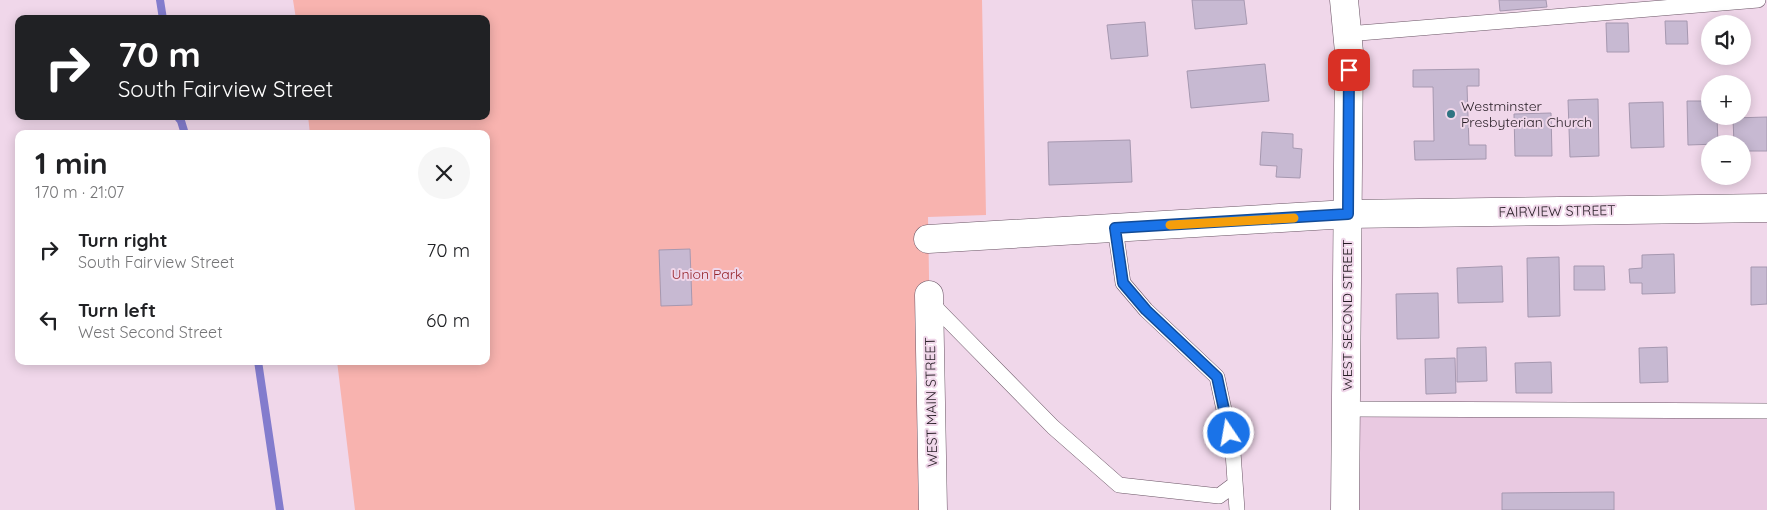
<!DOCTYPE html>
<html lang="en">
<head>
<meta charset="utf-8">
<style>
	body { margin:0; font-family:Quicksand,sans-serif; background:#f6f6f6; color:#202124; height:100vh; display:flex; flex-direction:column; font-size:19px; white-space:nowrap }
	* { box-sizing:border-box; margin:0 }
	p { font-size:16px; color:#757577 }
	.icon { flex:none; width:28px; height:28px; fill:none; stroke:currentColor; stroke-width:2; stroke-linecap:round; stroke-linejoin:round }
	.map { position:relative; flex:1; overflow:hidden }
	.details { position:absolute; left:15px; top:130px; width:475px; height:235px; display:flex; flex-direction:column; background:#fff; border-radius:10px; box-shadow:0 2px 12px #0003 }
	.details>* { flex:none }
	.top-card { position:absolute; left:15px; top:15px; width:475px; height:105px; border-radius:10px; box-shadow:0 2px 12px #0003; background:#202124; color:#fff; overflow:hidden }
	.tools { position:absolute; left:1701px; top:15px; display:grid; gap:10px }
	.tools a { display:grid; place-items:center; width:50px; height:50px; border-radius:50%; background:#fff; box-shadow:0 2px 12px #0003; font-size:25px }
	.pin { position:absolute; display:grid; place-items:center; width:42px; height:42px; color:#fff; margin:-21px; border-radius:10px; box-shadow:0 2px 8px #0006 }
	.me { position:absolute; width:55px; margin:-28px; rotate:348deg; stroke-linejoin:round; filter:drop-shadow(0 0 4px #0008) }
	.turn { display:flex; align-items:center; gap:18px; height:105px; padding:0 20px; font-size:22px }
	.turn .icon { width:65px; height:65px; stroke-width:2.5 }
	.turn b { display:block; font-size:35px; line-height:42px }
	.round { display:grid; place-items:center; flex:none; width:52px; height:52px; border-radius:26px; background:#f6f6f6 }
	.head { display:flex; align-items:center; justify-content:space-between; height:85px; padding:0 20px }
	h1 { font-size:30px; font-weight:800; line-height:38px }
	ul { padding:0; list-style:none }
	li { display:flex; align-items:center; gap:15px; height:70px; padding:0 20px }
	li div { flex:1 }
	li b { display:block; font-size:19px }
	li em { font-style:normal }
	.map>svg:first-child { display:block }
	.built { fill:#e9c9e1 }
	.green { fill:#f8b3af }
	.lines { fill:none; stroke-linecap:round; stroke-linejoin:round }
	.stream { stroke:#837ccd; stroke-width:8 }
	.building { fill:#c7b9d2; stroke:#a698b0 }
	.lane-casing { stroke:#6a5565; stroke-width:16 }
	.street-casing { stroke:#6a5565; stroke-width:29 }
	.secondary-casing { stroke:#6a5565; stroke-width:29 }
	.lane { stroke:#fff; stroke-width:15 }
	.street { stroke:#fff; stroke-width:28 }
	.secondary { stroke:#fff; stroke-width:28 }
	.route-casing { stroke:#114b97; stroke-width:12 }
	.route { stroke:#1a73e8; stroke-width:9 }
	.slow { stroke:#f59e0b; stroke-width:9 }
	.poi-dot { fill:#2f7482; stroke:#f0d7ea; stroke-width:2 }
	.labels { text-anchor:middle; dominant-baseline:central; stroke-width:4; stroke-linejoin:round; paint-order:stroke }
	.poi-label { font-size:14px; fill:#251c23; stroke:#f0d7ea; text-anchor:start }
	.street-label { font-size:14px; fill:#251c23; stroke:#f0d7ea }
	.park-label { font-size:14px; fill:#96232a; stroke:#f0d7ea }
</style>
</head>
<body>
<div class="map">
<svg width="1767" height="510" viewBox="0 0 1767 510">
	<rect width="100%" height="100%" fill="#f0d7ea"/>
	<!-- built -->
	<path class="built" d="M1346,409L1767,411V510H1345Z"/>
	<!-- green -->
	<path class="green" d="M293,0H982L986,215L928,217L933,510H355L337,361H486V134H310L308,116H486V19H296Z"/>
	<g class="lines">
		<!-- stream -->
		<path class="stream" d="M160,0L163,19
			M177,116L181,121L185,134
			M258,361L280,510"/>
	</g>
	<!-- building -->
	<path class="building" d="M1192,0H1244L1247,24L1195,29Z
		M1499,0H1546L1547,7L1500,11Z
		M1665,21H1687L1688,44H1666Z
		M1145,22L1148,56L1111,59L1107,25Z
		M1606,23H1628L1629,52H1607Z
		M1265,64L1269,101L1191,108L1187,71Z
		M1479,69V86H1467L1469,145H1486V159L1415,160L1414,141H1434L1433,87H1413V70Z
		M1598,99L1599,156L1570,157L1568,100Z
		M1687,101H1710V116H1717L1718,144L1688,145Z
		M1663,102L1664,147L1631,148L1629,103Z
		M1551,113L1552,156H1515L1514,114Z
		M1767,117V151H1742V144H1734L1733,118Z
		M1262,132L1293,134V148L1302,149L1300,178L1276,177L1277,166L1260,165Z
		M1130,140L1132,182L1049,185L1048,142Z
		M690,249L692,305L661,306L659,250Z
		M1674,254L1675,293L1642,294V283H1630L1629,269L1642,268V255Z
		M1559,257L1560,316L1528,317L1527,258Z
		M1502,266L1503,302L1458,303L1457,268Z
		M1574,266H1604L1605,290H1574Z
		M1751,267H1767V304L1751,305Z
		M1438,293L1439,338L1397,339L1396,294Z
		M1486,347L1487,381L1457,382V348Z
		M1667,347L1668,382L1640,383L1639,348Z
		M1455,358L1456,393L1426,394L1425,359Z
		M1551,362L1552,393H1516L1515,363Z
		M1614,492V510H1502V493Z"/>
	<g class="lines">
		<defs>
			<path id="lane" d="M1347,34L1758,0
				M1115,228L1123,283L1146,310L1217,377L1233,452L1237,510
				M932,300L938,310L1053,427L1119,485L1219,496L1235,484
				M1346,409L1767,411"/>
			<path id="street" d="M928,239L1348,214L1767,208
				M929,295L933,510"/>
			<path id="secondary" d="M1344,0L1349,52L1345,510"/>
		</defs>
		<!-- lane casing -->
		<use href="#lane" class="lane-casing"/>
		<!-- street casing -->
		<use href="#street" class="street-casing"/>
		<!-- secondary casing -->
		<use href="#secondary" class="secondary-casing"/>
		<!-- lane -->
		<use href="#lane" class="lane"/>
		<!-- street -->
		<use href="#street" class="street"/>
		<!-- secondary -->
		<use href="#secondary" class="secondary"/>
	</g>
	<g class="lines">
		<defs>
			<path id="route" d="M1229,433L1217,377L1146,310L1123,283L1115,228L1348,214L1349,70"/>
		</defs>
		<!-- route casing -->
		<use href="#route" class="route-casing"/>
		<!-- route -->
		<use href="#route" class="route"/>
		<!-- slow -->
		<path class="slow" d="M1170,225L1294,218"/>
	</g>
	<!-- markers -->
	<circle class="poi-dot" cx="1451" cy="114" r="5"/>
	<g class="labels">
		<!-- poi labels -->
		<g class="poi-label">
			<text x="1461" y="106">Westminster<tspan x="1461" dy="16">Presbyterian Church</tspan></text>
		</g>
		<!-- street labels -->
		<g class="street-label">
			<text transform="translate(1557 211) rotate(-1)">FAIRVIEW STREET</text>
			<text transform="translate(1347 315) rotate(-90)">WEST SECOND STREET</text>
			<text transform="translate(931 402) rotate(-91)">WEST MAIN STREET</text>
		</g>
		<!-- park labels -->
		<g class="park-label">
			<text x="707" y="274">Union Park</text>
		</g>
	</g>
</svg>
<div class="tools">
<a><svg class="icon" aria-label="sound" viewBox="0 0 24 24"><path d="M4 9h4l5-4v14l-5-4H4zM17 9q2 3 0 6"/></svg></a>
<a>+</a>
<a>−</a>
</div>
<div class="pin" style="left:1349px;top:70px;background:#d93025"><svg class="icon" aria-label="arrive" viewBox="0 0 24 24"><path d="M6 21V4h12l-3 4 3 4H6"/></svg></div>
<svg class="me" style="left:1229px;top:433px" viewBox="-20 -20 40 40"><circle r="17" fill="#1a73e8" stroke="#fff" stroke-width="3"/><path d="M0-11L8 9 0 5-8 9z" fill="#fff"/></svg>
<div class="top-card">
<div class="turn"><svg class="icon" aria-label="right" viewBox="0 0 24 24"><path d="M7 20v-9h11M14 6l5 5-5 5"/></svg><div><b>70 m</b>South Fairview Street</div></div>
</div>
<section class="details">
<div class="head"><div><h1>1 min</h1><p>170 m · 21:07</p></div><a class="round"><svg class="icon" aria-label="close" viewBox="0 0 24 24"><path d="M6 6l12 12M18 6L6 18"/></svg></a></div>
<ul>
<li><svg class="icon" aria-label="right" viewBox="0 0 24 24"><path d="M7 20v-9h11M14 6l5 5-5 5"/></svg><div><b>Turn right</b><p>South Fairview Street</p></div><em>70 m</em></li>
<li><svg class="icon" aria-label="left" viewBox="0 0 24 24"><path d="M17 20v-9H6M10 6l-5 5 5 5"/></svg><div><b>Turn left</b><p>West Second Street</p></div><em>60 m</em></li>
</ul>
</section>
</div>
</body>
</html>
